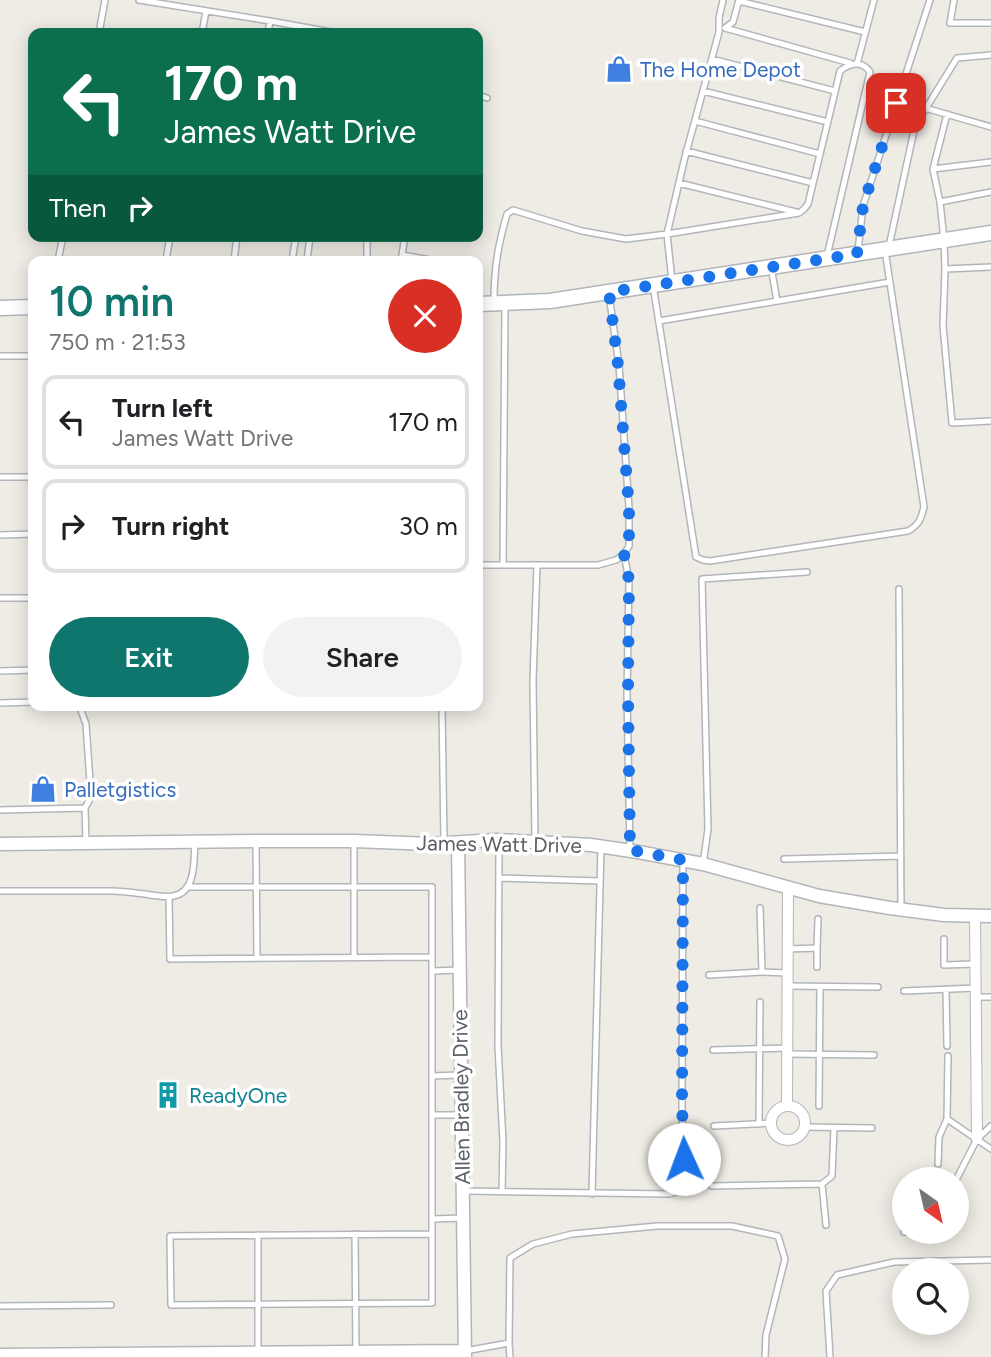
<!DOCTYPE html>
<html lang="en">
<head>
<meta charset="utf-8">
<style>
	body { margin:0; font-family:Figtree,sans-serif; background:#f2f2f2; color:#202124; height:100vh; display:flex; flex-direction:column; font-size:26px; white-space:nowrap }
	* { box-sizing:border-box; margin:0 }
	p { font-size:23px; color:#757577 }
	.icon { flex:none; width:38px; height:38px; fill:none; stroke:currentColor; stroke-width:2; stroke-linecap:round; stroke-linejoin:round }
	.map { position:relative; flex:1; overflow:hidden }
	.drawer { position:absolute; left:28px; top:256px; width:455px; height:455px; display:flex; flex-direction:column; background:#fff; border-radius:14px; box-shadow:0 4px 18px #0003 }
	.drawer>* { flex:none }
	.banner { position:absolute; left:28px; top:28px; width:455px; height:214px; border-radius:14px; box-shadow:0 4px 18px #0003; background:#0b6e4f; color:#fff; overflow:hidden }
	.needle { width:46px; rotate:146deg }
	.buttons { position:absolute; left:892px; top:1167px; display:grid; gap:14px }
	.buttons a { display:grid; place-items:center; width:77px; height:77px; border-radius:50%; background:#fff; box-shadow:0 4px 18px #0003; font-size:35px }
	.pin { position:absolute; display:grid; place-items:center; width:60px; height:60px; color:#fff; margin:-30px; border-radius:14px; box-shadow:0 4px 10px #0006 }
	.me { position:absolute; width:77px; margin:-38px; rotate:358deg; stroke-linejoin:round; filter:drop-shadow(0 0 5px #0008) }
	.turn { display:flex; align-items:center; gap:24px; height:147px; padding:0 21px; font-size:32px }
	.turn .icon { width:91px; height:91px; stroke-width:2.5 }
	.turn b { display:block; font-size:49px; line-height:60px }
	.then { display:flex; align-items:center; height:66px; padding:0 21px; background:#0003; gap:14px; font-size:26px }
	.round { display:grid; place-items:center; flex:none; width:74px; height:74px; border-radius:37px; background:#f2f2f2 }
	.headline { display:flex; align-items:center; justify-content:space-between; height:119px; padding:0 21px }
	h1 { font-size:42px; font-weight:600; line-height:52px; color:#0f766e }
	.primary-button { display:flex; gap:14px; margin-top:auto; padding:14px 21px }
	.primary-button a { flex:1; height:80px; border-radius:42px; background:#0f766e; color:#fff; font-size:28px; font-weight:600; line-height:80px; text-align:center }
	.primary-button a+a { background:#f2f2f2; color:#202124 }
	ul { padding:0; list-style:none }
	li { display:flex; align-items:center; gap:21px; height:94px; margin:0 14px 10px; padding:0 7px; border:4px solid #e0e0e0; border-radius:14px }
	li div { flex:1 }
	li b { display:block; font-size:26px }
	li em { font-style:normal }
	.map>svg:first-child { display:block }
	.lines { fill:none; stroke-linecap:round; stroke-linejoin:round }
	.service-casing { stroke:#b2b6ba; stroke-width:8 }
	.minor-casing { stroke:#b2b6ba; stroke-width:12 }
	.tertiary-casing { stroke:#b2b6ba; stroke-width:15 }
	.secondary-casing { stroke:#b1b5ba; stroke-width:17 }
	.service { stroke:#fff; stroke-width:5 }
	.minor { stroke:#fff; stroke-width:10 }
	.tertiary { stroke:#fff; stroke-width:12 }
	.secondary { stroke:#fff; stroke-width:14 }
	.route { stroke:#1a73e8; stroke-width:12; stroke-dasharray:0 21.6 }
	.labels { text-anchor:middle; dominant-baseline:central; stroke-width:7; stroke-linejoin:round; paint-order:stroke }
	.shop-label { font-size:21px; fill:#366cbe; stroke:#fff; text-anchor:start }
	.street-label { font-size:21px; fill:#5d6165; stroke:#fff }
	.culture-label { font-size:21px; fill:#0d838f; stroke:#fff; text-anchor:start }
</style>
</head>
<body>
<div class="map">
<svg width="991" height="1357" viewBox="0 0 991 1357">
	<rect width="100%" height="100%" fill="#efece5"/>
	<g class="lines">
		<defs>
			<path id="service" d="M139,0L270,21L268,33
				M954,0L950,23H991
				M739,1L865,32
				M270,21L331,32V33
				M725,28L850,63
				M725,28L733,22L739,0
				M99,33L105,0
				M202,33L206,11
				M712,59L835,91
				M857,64L874,0
				M703,91L828,122
				M478,95L487,98
				M925,108L991,127
				M947,114L933,169L940,202L944,240L945,269L943,326L952,423L991,421
				M695,121L820,154
				M686,151L813,183
				M933,169L991,162
				M679,183L796,212
				M940,202L991,192
				M889,246L915,126L957,58L991,55
				M858,251L863,206L930,0
				M402,255L436,261
				M58,261L63,236
				M166,261L170,236
				M234,261L237,236
				M292,261L296,236
				M307,261L310,236
				M367,261V236
				M401,261L405,236
				M771,267L777,301
				M945,269L991,267
				M672,281L667,234L799,213L804,209L808,204L840,71C850,63 862,60 870,72L827,256
				M653,285L696,557L703,560L710,561L908,531C919,525 921,519 924,507L885,250
				M494,301C494,269 498,245 507,214L513,210L582,231L626,239L667,234L685,157L719,32V18L723,0
				M659,321L890,282
				M0,356H33
				M0,477H33
				M0,535L33,534
				M624,554L629,580L627,694L630,850
				M478,565H598L616,560L624,554L629,546V508L619,365L609,295
				M503,565L505,304
				M899,589L901,909
				M0,598H33
				M0,671L33,670
				M0,703L33,702
				M79,705L86,724L91,797L85,808
				M442,705L444,843
				M0,810L85,808L86,842
				M499,840L498,1046L503,1142L502,1192
				M354,841V958
				M535,841L533,680L537,565
				M256,843L257,958
				M784,859L901,856
				M703,864L708,829L702,579L807,572
				M499,878L600,881
				M188,887H432V1303L171,1305L170,1236L432,1234
				M0,891H112C123,891 134,893 145,894C163,897 184,902 191,879C195,868 194,854 195,841
				M169,898L170,959L432,957
				M760,908L762,972
				M944,939V965L975,964
				M787,949L817,948L818,919
				M817,967V948
				M432,971L460,970
				M709,975L762,972L787,973
				M787,986L878,987
				M946,989L947,1046
				M904,991L976,988
				M977,997H991
				M713,1050L787,1048
				M786,1054L874,1055
				M948,1056L947,1119L991,1149
				M432,1076L460,1075
				M819,1106L820,987
				M432,1115H460
				M759,1124L760,1002
				M714,1126L772,1123
				M805,1127L872,1128
				M938,1164L939,1137L947,1119
				M956,1180L977,1139L991,1126
				M822,1184L826,1225
				M712,1186L822,1184L832,1176L834,1128
				M465,1191L669,1194L684,1190L682,1105L683,860
				M592,1194L601,847
				M432,1219L463,1218
				M904,1232H914
				M355,1234L356,1352
				M258,1235V1353
				M0,1306L111,1305
				M509,1343L510,1357
				M465,1351L509,1343L510,1258L533,1244L572,1234L657,1226H732L778,1236L785,1259L766,1335L765,1357
				M830,1357L826,1291L837,1275L894,1262L991,1260"/>
			<path id="minor" d="M975,916L977,1139
				M787,1106L788,887
				M771 1123a17 17 0 1 1 34 0a17 17 0 1 1-34 0Z"/>
			<path id="tertiary" d="M458,843L465,1357
				M0,844L256,841H354L431,844L496,840L591,845L638,852L703,864L819,896L890,908L944,915L991,916
				M0,1355L465,1351"/>
			<path id="secondary" d="M478,304L550,301L991,233
				M0,308L33,307"/>
		</defs>
		<!-- service casing -->
		<use href="#service" class="service-casing"/>
		<!-- minor casing -->
		<use href="#minor" class="minor-casing"/>
		<!-- tertiary casing -->
		<use href="#tertiary" class="tertiary-casing"/>
		<!-- secondary casing -->
		<use href="#secondary" class="secondary-casing"/>
		<!-- service -->
		<use href="#service" class="service"/>
		<!-- minor -->
		<use href="#minor" class="minor"/>
		<!-- tertiary -->
		<use href="#tertiary" class="tertiary"/>
		<!-- secondary -->
		<use href="#secondary" class="secondary"/>
	</g>
	<g class="lines">
		<!-- route -->
		<path class="route" d="M684,1159L682,1105L683,860L630,850L628,694L629,580L624,554L629,545V508L618,365L609,292L857,254L863,206L896,103"/>
	</g>
	<!-- icons -->
	<defs>
		<symbol id="shop-bare" viewBox="-9 -9 18 18"><path d="M-5-2.5h2.3a2.7 3.5 0 0 1 5.4 0H5L5.5 6h-11ZM-1.5-2.5h3a1.5 2.3 0 0 0-3 0Z" fill="#3f7fe0" stroke="#fff" stroke-width="2.5" paint-order="stroke"/></symbol>
		<symbol id="building-bare" viewBox="-9 -9 18 18"><path d="M-4-6H4V6H1V3H-1V6H-4ZM-2.5-4.3h1.7v1.8h-1.7ZM.8-4.3h1.7v1.8H.8ZM-2.5-1h1.7V.8h-1.7ZM.8-1h1.7V.8H.8Z" fill="#0f9aa8" stroke="#fff" stroke-width="2.5" paint-order="stroke"/></symbol>
	</defs>
	<g fill-rule="evenodd">
		<use href="#shop-bare" x="600" y="50" width="38" height="38"/>
		<use href="#shop-bare" x="24" y="770" width="38" height="38"/>
		<use href="#building-bare" x="149" y="1076" width="38" height="38"/>
	</g>
	<g class="labels">
		<!-- shop labels -->
		<g class="shop-label">
			<text x="640" y="69">The Home Depot</text>
			<text x="64" y="789">Palletgistics</text>
		</g>
		<!-- street labels -->
		<g class="street-label">
			<text transform="translate(499 844) rotate(1)">James Watt Drive</text>
			<text transform="translate(461 1097) rotate(-91)">Allen Bradley Drive</text>
		</g>
		<!-- culture labels -->
		<g class="culture-label">
			<text x="189" y="1095">ReadyOne</text>
		</g>
	</g>
</svg>
<div class="buttons">
<a><svg class="needle" viewBox="-14 -14 28 28"><path d="M0-13l5 13h-10z" fill="#e53935"/><path d="M0 13l5-13h-10z" fill="#757577"/></svg></a>
<a><svg class="icon" aria-label="search" viewBox="0 0 24 24"><circle cx="10" cy="10" r="6"/><path d="M15 15l6 6"/></svg></a>
</div>
<div class="pin" style="left:896px;top:103px;background:#d93025"><svg class="icon" aria-label="arrive" viewBox="0 0 24 24"><path d="M6 21V4h12l-3 4 3 4H6"/></svg></div>
<svg class="me" style="left:684px;top:1159px" viewBox="-20 -20 40 40"><circle r="19" fill="#fff"/><path d="M0-13L10 11 0 6-10 11z" fill="#1a73e8"/></svg>
<div class="banner">
<div class="turn"><svg class="icon" aria-label="left" viewBox="0 0 24 24"><path d="M17 20v-9H6M10 6l-5 5 5 5"/></svg><div><b>170 m</b>James Watt Drive</div></div>
<div class="then">Then<svg class="icon" aria-label="right" viewBox="0 0 24 24"><path d="M7 20v-9h11M14 6l5 5-5 5"/></svg></div>
</div>
<section class="drawer">
<div class="headline"><div><h1>10 min</h1><p>750 m · 21:53</p></div><a class="round" style="background:#d93025;color:#fff"><svg class="icon" aria-label="close" viewBox="0 0 24 24"><path d="M6 6l12 12M18 6L6 18"/></svg></a></div>
<ul>
<li><svg class="icon" aria-label="left" viewBox="0 0 24 24"><path d="M17 20v-9H6M10 6l-5 5 5 5"/></svg><div><b>Turn left</b><p>James Watt Drive</p></div><em>170 m</em></li>
<li><svg class="icon" aria-label="right" viewBox="0 0 24 24"><path d="M7 20v-9h11M14 6l5 5-5 5"/></svg><div><b>Turn right</b></div><em>30 m</em></li>
</ul>
<div class="primary-button"><a>Exit</a><a>Share</a></div>
</section>
</div>
</body>
</html>
